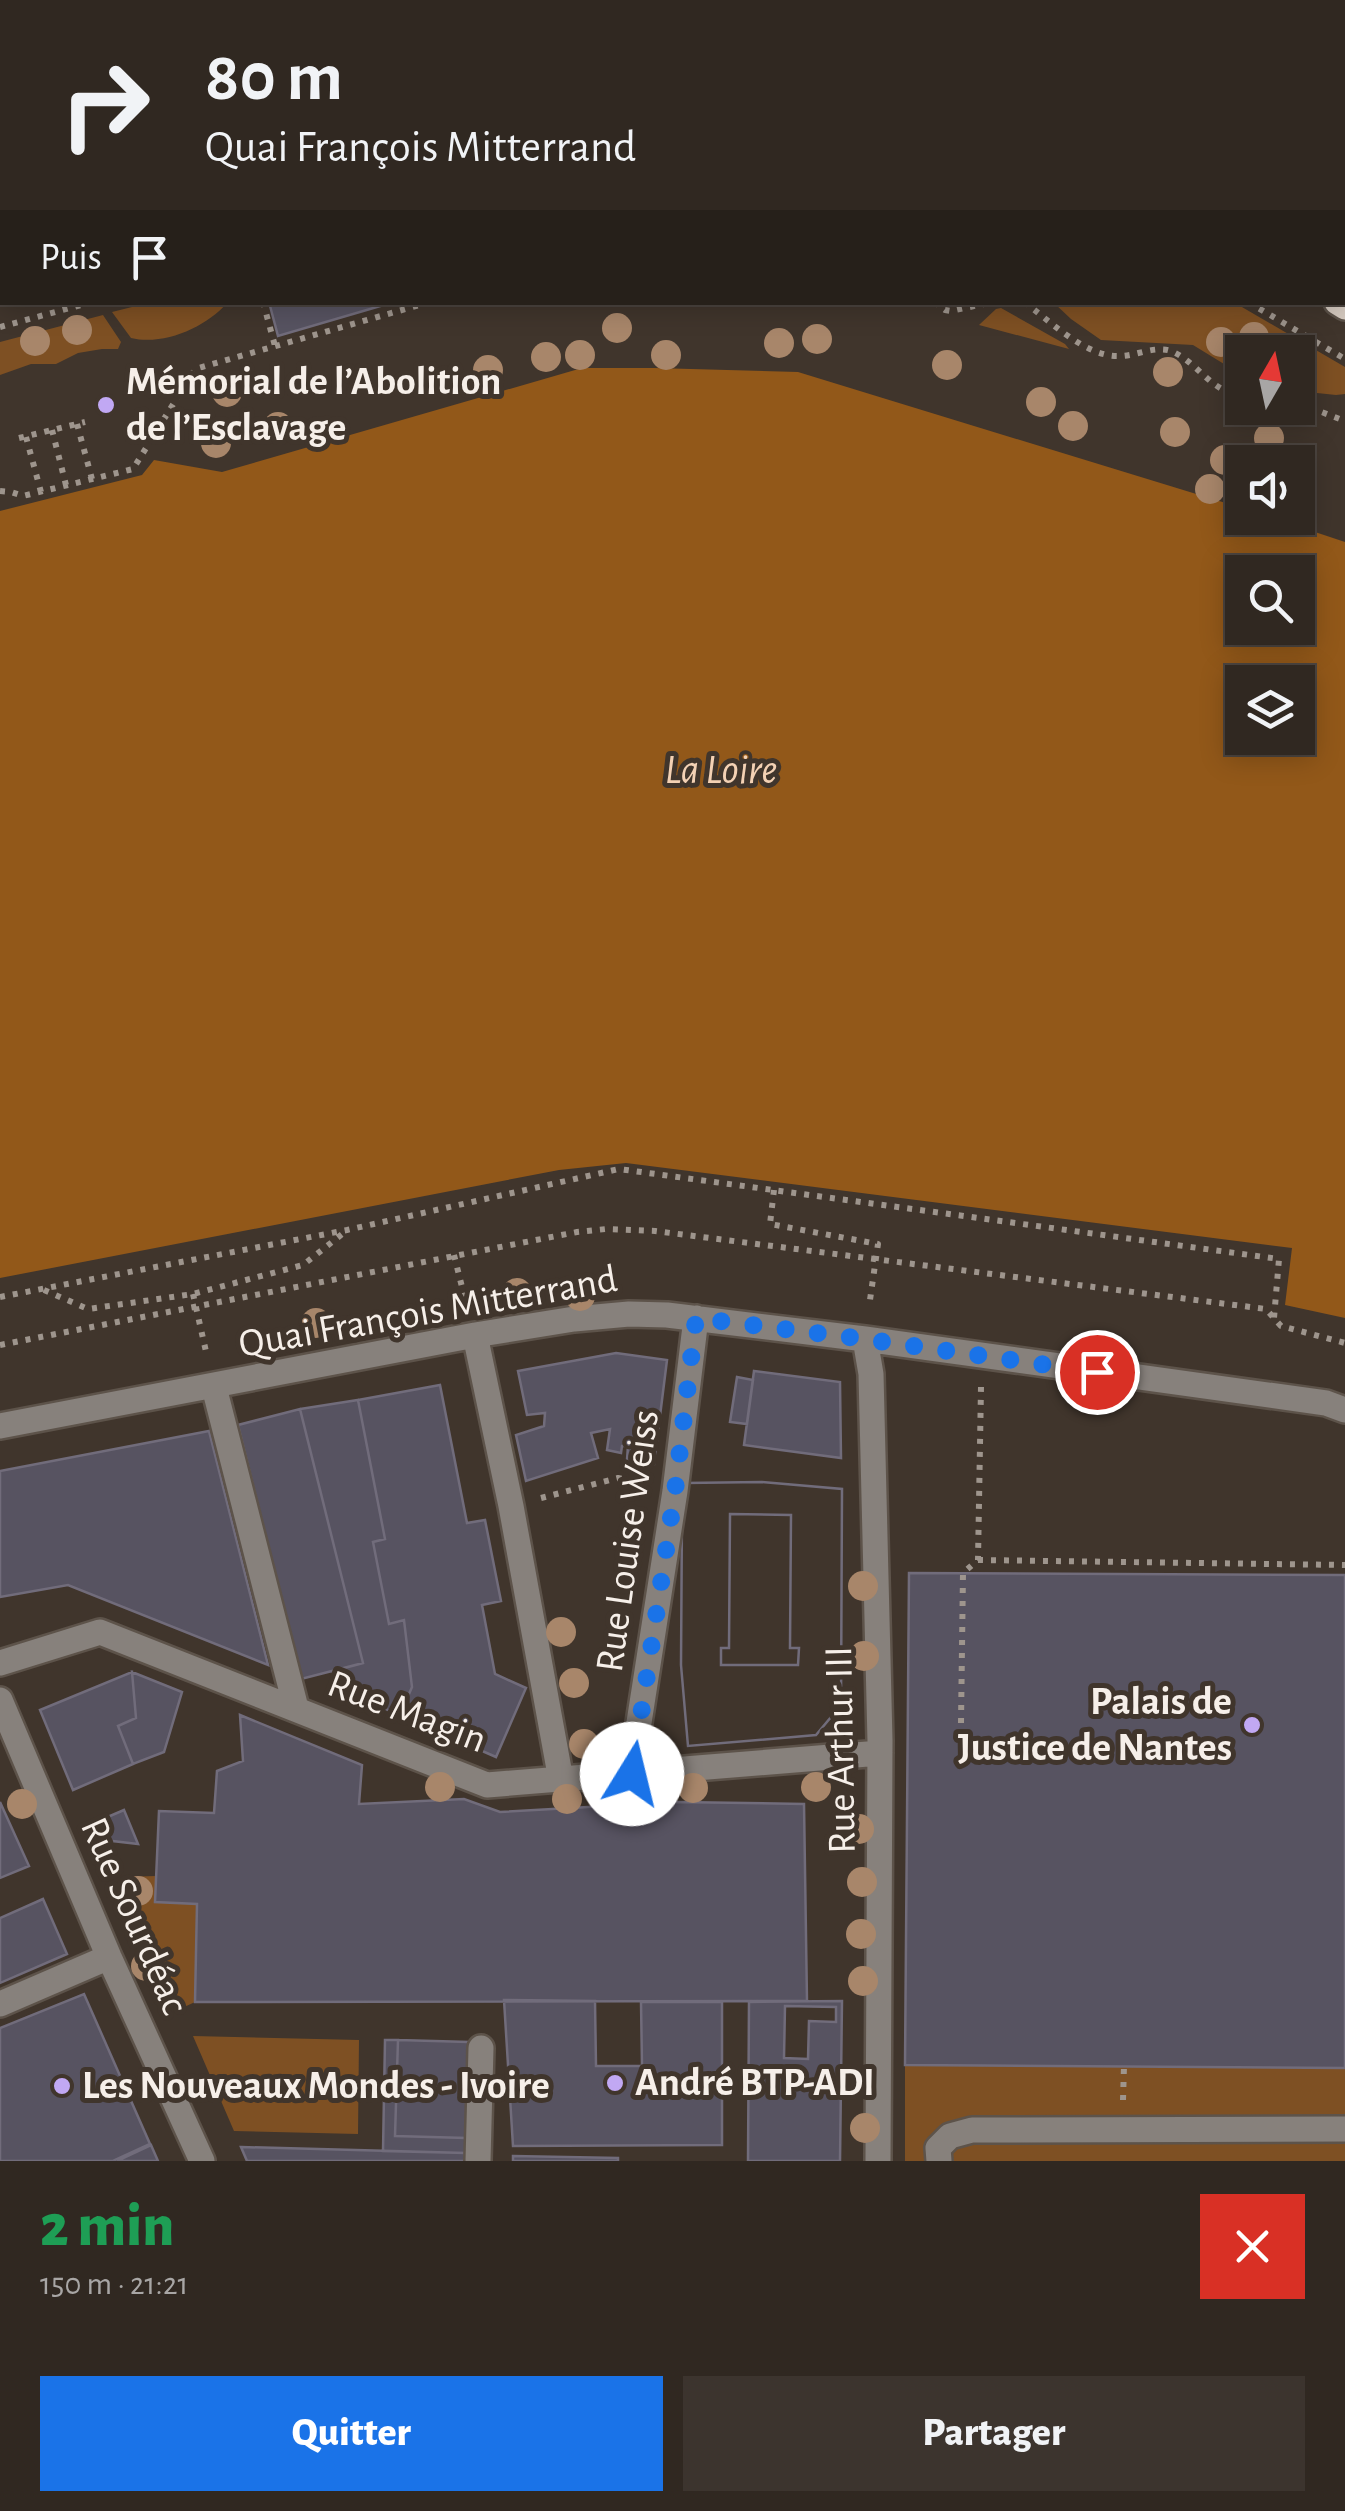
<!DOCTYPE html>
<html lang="fr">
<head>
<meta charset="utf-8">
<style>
	body { margin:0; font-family:"Alegreya Sans",sans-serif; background:#3c342e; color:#f1f3f6; height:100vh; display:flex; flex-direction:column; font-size:38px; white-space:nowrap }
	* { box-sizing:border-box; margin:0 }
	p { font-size:32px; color:#a8a6a5 }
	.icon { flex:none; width:55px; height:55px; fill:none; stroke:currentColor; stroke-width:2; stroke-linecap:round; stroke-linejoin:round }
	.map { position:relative; height:2161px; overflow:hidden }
	.drawer { display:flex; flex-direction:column; background:#302821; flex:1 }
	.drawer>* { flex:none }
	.hud { position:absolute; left:0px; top:0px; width:1345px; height:305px; box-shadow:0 5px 25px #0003,0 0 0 2px #4b443f; background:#302821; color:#f1f3f6; overflow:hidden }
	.needle { width:65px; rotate:9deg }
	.fabs { position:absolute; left:1225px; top:335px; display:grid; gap:20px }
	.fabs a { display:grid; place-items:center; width:90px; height:90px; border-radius:0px; background:#302821; box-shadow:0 5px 25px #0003,0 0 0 2px #4b443f; font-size:50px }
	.pin { position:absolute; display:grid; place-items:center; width:85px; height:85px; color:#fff; margin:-42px; border:5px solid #fff; border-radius:50%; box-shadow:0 2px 10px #0007 }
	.me { position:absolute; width:110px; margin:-55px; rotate:9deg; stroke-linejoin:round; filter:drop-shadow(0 0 8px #0008) }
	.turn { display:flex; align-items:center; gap:35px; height:210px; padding:0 40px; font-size:45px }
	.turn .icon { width:130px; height:130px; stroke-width:2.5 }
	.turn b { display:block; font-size:70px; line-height:85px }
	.then { display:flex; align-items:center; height:95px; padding:0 40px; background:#0003; gap:20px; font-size:38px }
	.round { display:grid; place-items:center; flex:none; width:105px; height:105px; border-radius:0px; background:#3c342e }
	.headline { display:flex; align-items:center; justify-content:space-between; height:170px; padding:0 40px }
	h1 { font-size:60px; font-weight:800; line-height:75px; color:#1e9e55 }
	.cta { display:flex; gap:20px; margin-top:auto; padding:20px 40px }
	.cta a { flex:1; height:115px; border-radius:0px; background:#1a73e8; color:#fff; font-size:40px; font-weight:800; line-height:115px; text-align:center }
	.cta a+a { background:#3c342e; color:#f1f3f6 }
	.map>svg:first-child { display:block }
	.green { fill:#7e5023 }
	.water { fill:#925819; fill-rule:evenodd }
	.building { fill:#575361; stroke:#716c7b; stroke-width:2.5; fill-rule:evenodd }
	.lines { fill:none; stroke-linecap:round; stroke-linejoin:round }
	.minor-casing { stroke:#5d534a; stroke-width:30 }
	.major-casing { stroke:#5d534a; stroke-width:30 }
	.path { stroke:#9e958d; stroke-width:6; stroke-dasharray:5 8; stroke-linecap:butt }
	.minor { stroke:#87817c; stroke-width:25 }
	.major { stroke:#d5cac0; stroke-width:25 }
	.tram { stroke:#d9d2cb; stroke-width:2.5 }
	.tree { fill:#a8866a }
	.route { stroke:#1a73e8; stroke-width:18; stroke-dasharray:0 32.4 }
	.poi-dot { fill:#c1a8f3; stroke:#40352c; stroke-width:4 }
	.labels { text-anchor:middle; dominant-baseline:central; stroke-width:10; stroke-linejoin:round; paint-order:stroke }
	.poi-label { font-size:40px; font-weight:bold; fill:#f6efe9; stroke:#40352c; text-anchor:start }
	.street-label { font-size:40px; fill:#f6efe9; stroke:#40352c }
	.water-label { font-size:42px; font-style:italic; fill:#f3d1b4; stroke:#40352c }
</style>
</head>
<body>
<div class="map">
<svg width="1345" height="2161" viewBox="0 0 1345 2161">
	<rect width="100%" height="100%" fill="#40352c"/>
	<!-- green -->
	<path class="green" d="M148,303V302L227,303C206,327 164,346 131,338L112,312Z
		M1054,303H1235L1345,367V394L1336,395L1298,391V352H1242V375L1193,345L1101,340L1071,319Z
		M1001,308L1065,344L1069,349L979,325L996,309Z
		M103,315L121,342L118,349H102L78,353L56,364H31L0,375V342Z
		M156,1876L155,1902L197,1904L195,2002L182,2008L122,1877Z
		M193,2036L359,2040L358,2134L234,2131Z
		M905,2065L1345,2068V2161H905Z"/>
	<!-- water -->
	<path class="water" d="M582,368H654L798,372L1242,508V518H1273L1345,542V1318L1285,1305L1292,1248L626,1163L559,1170L0,1278V511L142,475L154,460L222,472ZM1242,572H1298V628H1242ZM1242,682H1298V738H1242Z"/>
	<!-- building -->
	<path class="building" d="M0,0H66L68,2H2V49L0,44Z
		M289,0H418L419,2H290Z
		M269,302H394L278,336Z
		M616,1353L667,1360L654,1464L627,1460L628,1446H622L621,1453L607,1450L610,1429L591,1433L598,1458L526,1481L516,1435L544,1426L545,1413L527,1415L518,1371Z
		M754,1371L840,1382L841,1458L744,1445Z
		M737,1377L753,1380L747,1424L730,1422Z
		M440,1385L467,1523L485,1520L501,1601L482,1605L495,1674L526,1688L496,1757L400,1715L412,1687L404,1620L389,1624L373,1542L385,1539L358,1400Z
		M358,1400L385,1539L373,1542L389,1624L404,1620L412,1687L400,1715L339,1690L333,1671L363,1663L300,1409Z
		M300,1409L363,1663L301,1679L238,1425Z
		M209,1431L268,1665L68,1585L0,1597V1471Z
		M762,1482L842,1489L841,1705L816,1735L688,1746L681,1665L682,1513L685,1483ZM730,1514L791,1515L790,1648H799L798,1665H721V1648H729Z
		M762,1482L842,1489L841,1705L816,1735L688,1746L681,1665L682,1513L685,1483Z
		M730,1514L791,1515L790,1648H799L798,1665H721V1648H729Z
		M909,1573L1345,1575V2068L905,2065Z
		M132,1672L136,1718L118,1726L133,1764L73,1790L40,1710Z
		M132,1672L182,1692L164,1752L133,1764L118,1726L136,1718Z
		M240,1715L362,1765L359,1804L464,1799L500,1812L677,1802L804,1804L807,2001L195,2002L197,1904L155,1902L159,1811L214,1813L217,1771L243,1761Z
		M0,1802L29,1866L0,1878Z
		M124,1810L138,1844L104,1840L96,1822Z
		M43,1899L67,1954L0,1983V1918Z
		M84,1994L150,2144L113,2161H0V2028Z
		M504,2000L595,2001L596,2066H642L641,2002H722V2145L513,2146Z
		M842,2001L840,2161H748L749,2002ZM785,2006L836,2007V2022L809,2021L808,2059L784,2058Z
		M385,2040H398L395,2136L466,2138L465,2153L383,2151Z
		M398,2040L469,2042L466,2138L395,2136Z
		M151,2145L158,2161H117Z
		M241,2147L465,2153V2161H247Z
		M513,2156L618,2158V2161H513Z"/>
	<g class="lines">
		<defs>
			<path id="minor" d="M146,0L148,2
				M282,0L283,2
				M451,0L452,2
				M930,2L932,0
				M475,1335L511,1506L561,1780
				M865,1339L871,1374L880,1741L878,2161
				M214,1387L296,1708
				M0,1426L475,1335L574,1319L629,1314L667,1315L865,1339L1326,1403L1345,1410
				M0,1663L100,1632L487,1785L880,1753
				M0,1700L109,1957L202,2161
				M631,1774L675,1491L696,1318
				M0,2004L109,1957
				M478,2161L481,2048
				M939,2161L938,2148L950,2136L972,2130L1345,2129"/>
			<path id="major" d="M895,0L901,2
				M689,2L701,0
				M0,202L2,201
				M1342,248L1345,250
				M1337,302L1345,307"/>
		</defs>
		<!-- minor casing -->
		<use href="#minor" class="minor-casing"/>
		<!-- major casing -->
		<use href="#major" class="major-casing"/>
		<!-- path -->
		<path class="path" d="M1005,2L1006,0
			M263,302L275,346
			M934,302L945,310L951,311L993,302
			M1024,302C1050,321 1085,356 1117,356C1135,357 1154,345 1171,351C1198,362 1211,393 1242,395
			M1248,302L1345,359
			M0,327L92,302
			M1298,403L1345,421
			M77,424L92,479
			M52,430L66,485
			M26,437L41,492
			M19,438L85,422
			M0,491L11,492L23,496L133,469L195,369L430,302
			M774,1190L770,1224L878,1244L869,1307
			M454,1255L467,1307
			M44,1290L88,1309L193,1294L303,1265L346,1231
			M193,1294L207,1356
			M0,1297L347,1230L619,1169L1279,1259L1274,1318
			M0,1345L577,1232L606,1229L655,1231L1266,1309L1281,1326L1345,1343
			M541,1498L618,1478L645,1484
			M978,1560L1345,1565
			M961,1723L963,1573L978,1560L981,1387
			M1123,2100L1124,2066"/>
		<!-- minor -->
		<use href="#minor" class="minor"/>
		<!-- major -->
		<use href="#major" class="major"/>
		<!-- tram -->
		<path class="tram" d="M808,2L815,0
			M859,2L865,0
			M0,243L2,242
			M0,262H2"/>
	</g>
	<!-- trees -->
	<g class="tree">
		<circle cx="617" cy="328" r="15"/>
		<circle cx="77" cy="330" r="15"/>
		<circle cx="1254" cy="337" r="15"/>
		<circle cx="817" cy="339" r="15"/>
		<circle cx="35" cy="341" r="15"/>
		<circle cx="1221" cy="342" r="15"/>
		<circle cx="779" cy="343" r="15"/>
		<circle cx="580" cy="355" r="15"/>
		<circle cx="666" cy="355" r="15"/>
		<circle cx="546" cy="357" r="15"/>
		<circle cx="947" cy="365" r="15"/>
		<circle cx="488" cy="370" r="15"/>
		<circle cx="1168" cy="372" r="15"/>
		<circle cx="227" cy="392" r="15"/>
		<circle cx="1041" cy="402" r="15"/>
		<circle cx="1073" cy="426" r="15"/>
		<circle cx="278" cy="427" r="15"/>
		<circle cx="1175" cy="432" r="15"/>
		<circle cx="1269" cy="438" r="15"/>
		<circle cx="216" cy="443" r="15"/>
		<circle cx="1225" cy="460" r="15"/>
		<circle cx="1210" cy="489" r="15"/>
		<circle cx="517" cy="1293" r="15"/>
		<circle cx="580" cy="1296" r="15"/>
		<circle cx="316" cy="1323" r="15"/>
		<circle cx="863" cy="1586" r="15"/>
		<circle cx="561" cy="1632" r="15"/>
		<circle cx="864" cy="1656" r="15"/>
		<circle cx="574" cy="1683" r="15"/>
		<circle cx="584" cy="1744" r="15"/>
		<circle cx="440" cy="1787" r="15"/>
		<circle cx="816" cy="1787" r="15"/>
		<circle cx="693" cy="1788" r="15"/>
		<circle cx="611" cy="1795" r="15"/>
		<circle cx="567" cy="1799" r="15"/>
		<circle cx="22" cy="1804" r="15"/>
		<circle cx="859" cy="1829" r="15"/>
		<circle cx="862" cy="1882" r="15"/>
		<circle cx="138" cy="1891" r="15"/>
		<circle cx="861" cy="1934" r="15"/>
		<circle cx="146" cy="1966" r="15"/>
		<circle cx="863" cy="1981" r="15"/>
		<circle cx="865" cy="2128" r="15"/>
	</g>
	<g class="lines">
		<!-- route -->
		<path class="route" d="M632,1774L675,1491L696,1318L864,1339L1097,1372"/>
	</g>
	<!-- markers -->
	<g class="poi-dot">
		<circle cx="106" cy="405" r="10"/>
		<circle cx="1252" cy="1725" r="10"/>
		<circle cx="615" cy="2083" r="10"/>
		<circle cx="62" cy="2086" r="10"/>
	</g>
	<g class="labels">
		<!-- poi labels -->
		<g class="poi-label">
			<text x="126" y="382">Mémorial de l’Abolition<tspan x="126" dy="46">de l’Esclavage</tspan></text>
			<text x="1232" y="1702" text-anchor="end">Palais de<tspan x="1232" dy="46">Justice de Nantes</tspan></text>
			<text x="635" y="2083">André BTP-ADI</text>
			<text x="82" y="2086">Les Nouveaux Mondes - Ivoire</text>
		</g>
		<!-- street labels -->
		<g class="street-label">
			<text transform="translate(428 1312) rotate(-10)">Quai François Mitterrand</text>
			<text transform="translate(628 1541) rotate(-82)">Rue Louise Weiss</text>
			<text transform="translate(407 1712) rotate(21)">Rue Magin</text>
			<text transform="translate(841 1750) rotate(-91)">Rue Arthur III</text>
			<text transform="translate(134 1916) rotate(66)">Rue Sourdéac</text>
		</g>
		<!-- water labels -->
		<g class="water-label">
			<text x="721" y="770">La Loire</text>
		</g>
	</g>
</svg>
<div class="fabs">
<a><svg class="needle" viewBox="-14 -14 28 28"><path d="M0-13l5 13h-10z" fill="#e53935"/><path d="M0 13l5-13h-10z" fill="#a8a6a5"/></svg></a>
<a><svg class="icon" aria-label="sound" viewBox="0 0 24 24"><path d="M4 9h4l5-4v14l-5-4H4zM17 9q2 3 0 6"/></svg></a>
<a><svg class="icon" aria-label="search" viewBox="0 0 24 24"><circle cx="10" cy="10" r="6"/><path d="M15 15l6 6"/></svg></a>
<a><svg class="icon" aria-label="layers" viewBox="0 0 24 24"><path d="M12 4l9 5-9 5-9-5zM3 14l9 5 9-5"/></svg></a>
</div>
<div class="pin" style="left:1097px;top:1372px;background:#d93025"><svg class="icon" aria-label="arrive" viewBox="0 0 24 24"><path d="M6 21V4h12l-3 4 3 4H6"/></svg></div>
<svg class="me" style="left:632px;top:1774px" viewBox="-20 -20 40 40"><circle r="19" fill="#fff"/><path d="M0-13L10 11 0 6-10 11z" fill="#1a73e8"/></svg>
<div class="hud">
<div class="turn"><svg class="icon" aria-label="right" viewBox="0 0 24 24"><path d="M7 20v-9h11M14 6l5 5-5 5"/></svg><div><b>80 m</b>Quai François Mitterrand</div></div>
<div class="then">Puis<svg class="icon" aria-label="arrive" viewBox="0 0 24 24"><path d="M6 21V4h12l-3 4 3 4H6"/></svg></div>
</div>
</div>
<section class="drawer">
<div class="headline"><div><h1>2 min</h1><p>150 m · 21:21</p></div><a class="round" style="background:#d93025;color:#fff"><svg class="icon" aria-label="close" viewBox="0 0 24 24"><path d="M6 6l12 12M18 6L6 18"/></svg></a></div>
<div class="cta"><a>Quitter</a><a>Partager</a></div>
</section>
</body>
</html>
